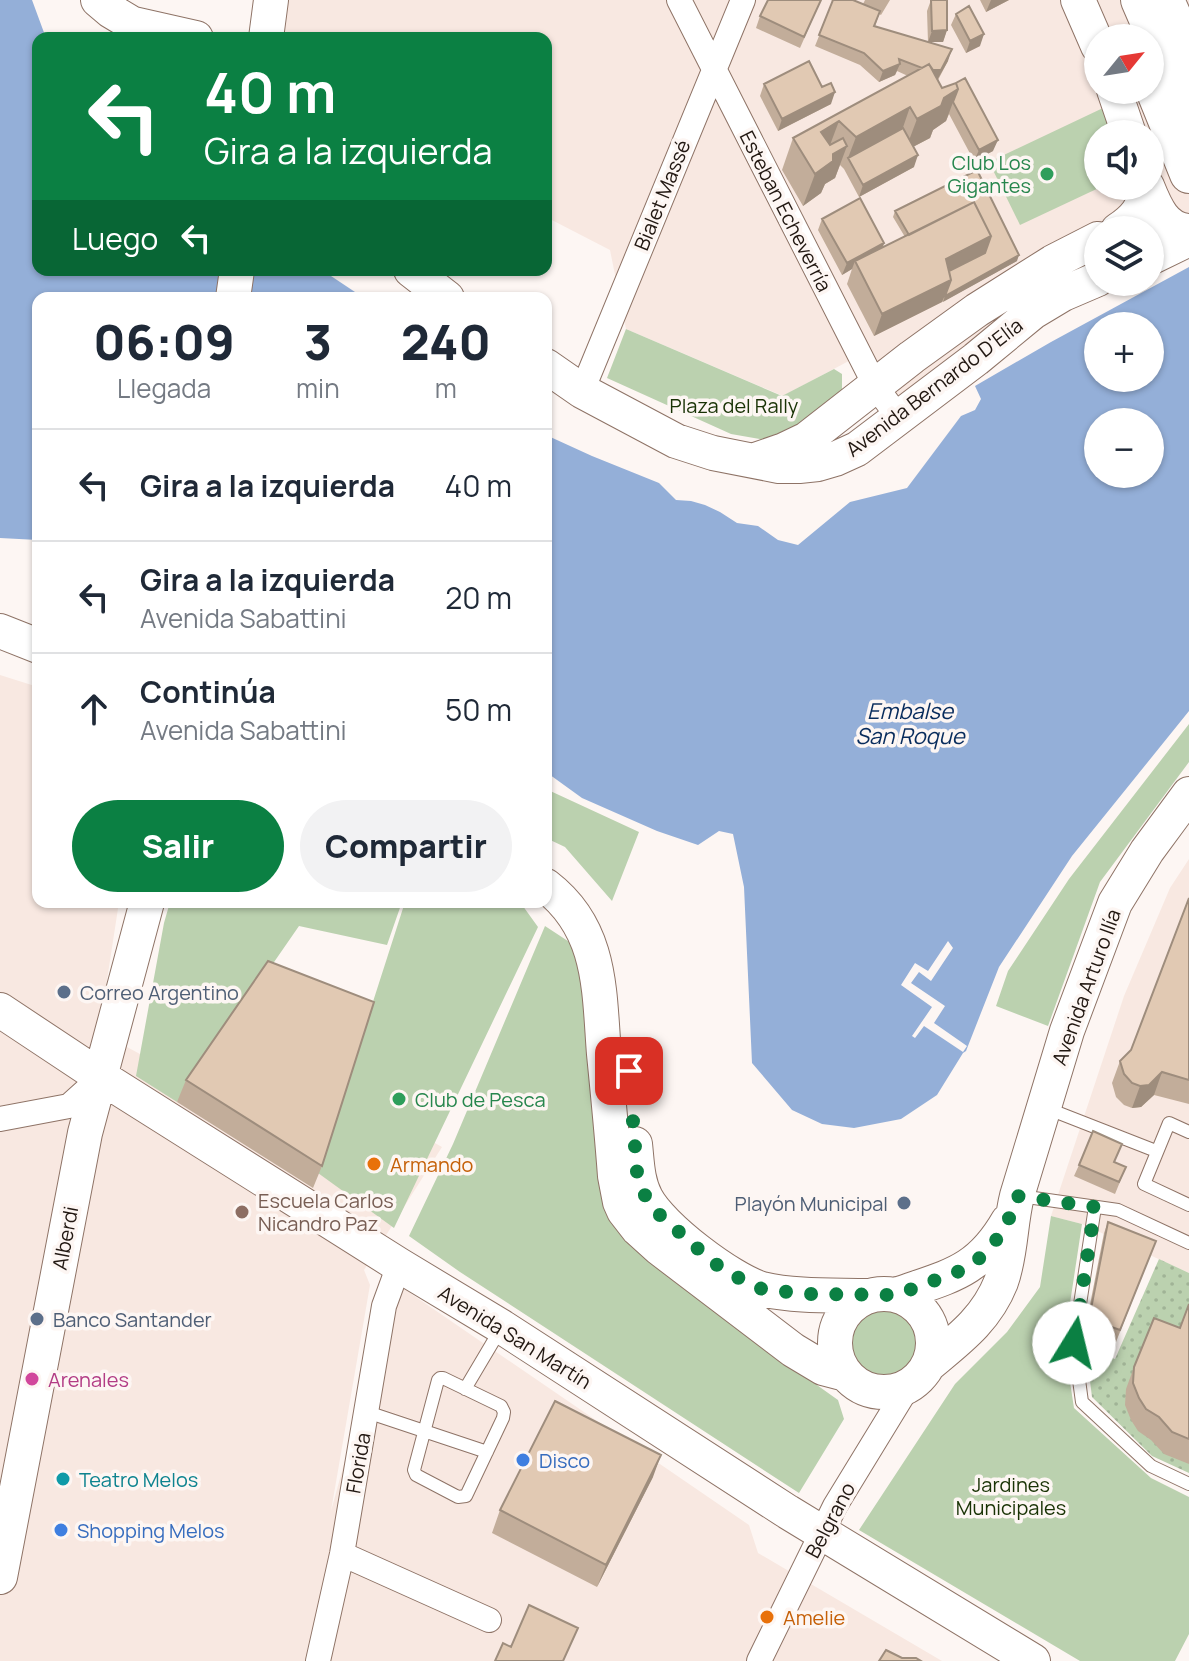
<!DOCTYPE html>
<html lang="es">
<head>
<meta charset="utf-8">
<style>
	body { margin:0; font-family:Manrope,sans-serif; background:#f2f2f3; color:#1f2937; height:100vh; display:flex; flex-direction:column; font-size:30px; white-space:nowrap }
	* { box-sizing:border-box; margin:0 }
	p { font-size:26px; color:#747a83 }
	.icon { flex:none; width:44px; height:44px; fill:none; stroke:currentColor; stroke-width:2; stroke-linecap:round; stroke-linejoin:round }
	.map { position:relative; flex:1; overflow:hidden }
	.drawer { position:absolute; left:32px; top:292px; width:520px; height:616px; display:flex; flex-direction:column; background:#fff; border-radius:16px; box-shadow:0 2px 6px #0004 }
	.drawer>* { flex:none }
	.top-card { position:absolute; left:32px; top:32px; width:520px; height:244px; border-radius:16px; box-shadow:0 2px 6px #0004; background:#0b8043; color:#fff; overflow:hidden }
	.needle { width:52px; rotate:60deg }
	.fabs { position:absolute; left:1084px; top:24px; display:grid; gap:16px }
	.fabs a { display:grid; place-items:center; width:80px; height:80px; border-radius:50%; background:#fff; box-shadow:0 2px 6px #0004; font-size:40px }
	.pin { position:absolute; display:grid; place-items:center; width:68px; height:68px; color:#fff; margin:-34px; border-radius:16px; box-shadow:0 4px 12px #0006 }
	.me { position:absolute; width:88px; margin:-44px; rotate:9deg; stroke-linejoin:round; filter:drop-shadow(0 0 6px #0008) }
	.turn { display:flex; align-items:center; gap:28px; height:168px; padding:0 40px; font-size:36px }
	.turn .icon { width:104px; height:104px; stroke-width:2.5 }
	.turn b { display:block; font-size:56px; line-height:68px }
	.then { display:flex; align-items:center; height:76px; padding:0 40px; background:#0003; gap:16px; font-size:30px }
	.eta { display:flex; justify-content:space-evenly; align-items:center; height:136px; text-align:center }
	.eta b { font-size:48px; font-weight:800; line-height:56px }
	.button { display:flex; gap:16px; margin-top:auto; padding:16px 40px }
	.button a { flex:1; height:92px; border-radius:48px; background:#0b8043; color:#fff; font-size:32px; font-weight:800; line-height:92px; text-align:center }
	.button a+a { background:#f2f2f3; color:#1f2937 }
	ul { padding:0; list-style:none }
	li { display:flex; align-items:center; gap:24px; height:112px; padding:0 40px; border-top:2px solid #e0e1e3 }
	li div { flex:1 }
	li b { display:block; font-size:30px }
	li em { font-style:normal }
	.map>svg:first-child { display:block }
	.built { fill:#f8e8e1; fill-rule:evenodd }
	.green { fill:#bbd1af }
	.garden { fill:url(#garden-dots) }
	.water { fill:#94afd8; fill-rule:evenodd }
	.pier { fill:#fdf6f3 }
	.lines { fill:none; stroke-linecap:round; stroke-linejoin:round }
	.lane-casing { stroke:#8e7366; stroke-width:14 }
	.street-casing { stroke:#8e7366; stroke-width:26 }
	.secondary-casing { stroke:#8e7366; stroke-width:36 }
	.primary-casing { stroke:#8e7366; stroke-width:40 }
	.lane { stroke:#fff; stroke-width:12 }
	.street { stroke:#fff; stroke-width:24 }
	.secondary { stroke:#fff; stroke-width:34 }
	.primary { stroke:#fff; stroke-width:38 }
	.wall { fill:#c2ad9a }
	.shaded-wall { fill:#9e8d7d }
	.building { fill:#e1c9b3; stroke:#9e8d7d; stroke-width:2 }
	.route { stroke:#0b8043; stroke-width:14; stroke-dasharray:0 25.2 }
	.leisure-dot { fill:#2e9e5b; stroke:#fdf6f3; stroke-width:3 }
	.service-dot { fill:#5c6f8a; stroke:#fdf6f3; stroke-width:3 }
	.food-dot { fill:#e8710a; stroke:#fdf6f3; stroke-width:3 }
	.education-dot { fill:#8d6e63; stroke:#fdf6f3; stroke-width:3 }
	.hotel-dot { fill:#d1479c; stroke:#fdf6f3; stroke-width:3 }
	.shop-dot { fill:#3f7fe0; stroke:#fdf6f3; stroke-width:3 }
	.culture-dot { fill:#0f9aa8; stroke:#fdf6f3; stroke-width:3 }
	.labels { text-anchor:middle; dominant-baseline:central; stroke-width:7; stroke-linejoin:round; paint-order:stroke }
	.leisure-label { font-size:20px; fill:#27864d; stroke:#fdf6f3; text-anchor:end }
	.street-label { font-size:20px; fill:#211711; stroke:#fdf6f3 }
	.park-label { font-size:20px; fill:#183204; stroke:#fdf6f3 }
	.service-label { font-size:20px; fill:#4e5e75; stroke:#fdf6f3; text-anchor:start }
	.food-label { font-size:20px; fill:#c56008; stroke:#fdf6f3; text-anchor:start }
	.education-label { font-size:20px; fill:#785e54; stroke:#fdf6f3; text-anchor:start }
	.hotel-label { font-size:20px; fill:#b23c85; stroke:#fdf6f3; text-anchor:start }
	.shop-label { font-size:20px; fill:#366cbe; stroke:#fdf6f3; text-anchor:start }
	.culture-label { font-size:20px; fill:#0d838f; stroke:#fdf6f3; text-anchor:start }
	.water-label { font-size:22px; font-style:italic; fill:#072b5c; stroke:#fdf6f3 }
</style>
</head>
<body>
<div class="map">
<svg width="1189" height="1661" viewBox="0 0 1189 1661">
	<defs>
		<pattern id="garden-dots" width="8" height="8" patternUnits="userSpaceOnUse" patternTransform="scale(2)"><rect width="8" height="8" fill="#bbd1af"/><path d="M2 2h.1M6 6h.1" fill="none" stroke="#a0b396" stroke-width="1.8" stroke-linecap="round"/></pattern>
	</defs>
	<rect width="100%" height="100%" fill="#fdf6f3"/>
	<!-- built -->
	<path class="built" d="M255,0H1189V239L1150,258V230H1098V279L899,418L860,355L783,396L626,329L610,250L546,217V38H276ZM1098,38H1150V90H1098ZM1098,134H1150V186H1098Z
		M0,675L38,687V902H119L99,1032L140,1054L178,1102L344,1092L442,1147L364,1270L370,1285L331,1511L394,1282L749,1525L758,1553L942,1661H0Z
		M1189,859V1273L1082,1224L1051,1216L1124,996L1170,888Z"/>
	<!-- green -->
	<path class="green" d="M1103,108L1116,134H1098V186H1103L1020,225L989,162Z
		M626,329L782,396L834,369L842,374V398L772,441L731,434L607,378Z
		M1189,724V762L1100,882L1048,1026L996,1006L1008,971L1069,879Z
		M546,789L639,832L612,901L565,847L546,838Z
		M170,902H402L387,945L299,926L177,1102L136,1076L164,923Z
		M405,902H520L538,927L394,1228L318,1173Z
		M545,926L577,947L590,1037L608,1214L634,1249L664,1269L755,1341L838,1400L844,1419L799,1493L460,1272L409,1236L453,1144Z
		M1051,1216L1082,1224L1064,1343L1074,1408L1151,1478L1189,1497V1634L1175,1661H1080L859,1530L955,1384L1007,1332L1040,1287Z
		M848 1342a36 36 0 1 1 72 0a36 36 0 1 1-72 0Z"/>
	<!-- garden -->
	<path class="garden" d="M1159,1259L1189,1273V1473L1152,1456L1092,1397L1086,1349L1115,1359Z"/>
	<!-- water -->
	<path class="water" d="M0,0H32L46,38H38V270H322L364,298H38V540L0,538Z
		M1189,267V711L1072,856L999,967L966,1051L963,1053L937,1095L901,1119L854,1128L822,1124L792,1110L752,1063L744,887L733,834L719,831L698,845L657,831L582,798L546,772V435L592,456L659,483L676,500L691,501L705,505L720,512L737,523L758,526L778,540L798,545L850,502L907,488L961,416L975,410L981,399L975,386L1051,342ZM1098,326H1150V378H1098ZM1098,422H1150V474H1098Z"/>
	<!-- pier -->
	<path class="pier" d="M948,941L953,948L931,981L919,972L911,983L945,1006L934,1023L967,1046L963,1052L924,1026L915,1038L912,1036L932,1007L901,985L915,963L928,971Z"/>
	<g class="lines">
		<defs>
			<path id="lane" d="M1046,1108L1156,1151
				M1189,1132L1169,1123L1144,1184L1189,1205
				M1020,1196L1118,1210L1189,1243
				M1095,1207L1074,1343L1082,1402L1151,1466L1189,1484
				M440,1378H443L501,1406L504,1412L503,1418L466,1496L458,1497L416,1475L414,1470L438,1380Z
				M465,1389L500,1330
				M367,1412L487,1452"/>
			<path id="street" d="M679,0L876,387L899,418
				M582,391L743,0
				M0,1119L69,1106L99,1079
				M342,1554L489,1620
				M318,1661L342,1554L384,1306L399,1265
				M759,1661L835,1506L909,1385"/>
			<path id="secondary" d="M98,0L111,11L156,38
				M1078,0L1098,46
				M1167,0L1189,49
				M134,24L196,38
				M266,38L271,0
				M1114,90L1129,134
				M1147,186C1155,206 1164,230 1189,231
				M1118,230C1135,219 1144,208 1147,187
				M1150,258L1189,239
				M411,270L447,298
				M233,298L237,270
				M546,366L582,391L676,441L713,453L779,466H799L818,464L835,459L857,449L976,359L1033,312L1063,294L1098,279
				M758,459L784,450L807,439L912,357L977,310L1053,262L1098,239
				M0,631L38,646
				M546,886C602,929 599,990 604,1054C608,1094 612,1135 615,1176L620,1202L624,1211L638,1229L659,1248L793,1350L823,1368L846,1374
				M0,1010L101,1077L399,1265L502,1327L788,1512L1033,1661
				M635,1144C637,1162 637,1181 646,1198C661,1227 731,1280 762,1289C796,1297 834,1295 868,1296
				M835 1343a49 49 0 1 1 98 0a49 49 0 1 1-98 0Z
				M896,1295C949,1276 978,1273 1008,1221
				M928,1365C958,1340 986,1320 1001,1282C1011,1255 1010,1223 1017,1196L1067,1031L1115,903L1147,851L1189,794
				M0,1577L85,1133L147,902"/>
			<path id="primary" d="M1140,0L1189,113
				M1153,85L1189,174"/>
		</defs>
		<!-- lane casing -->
		<use href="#lane" class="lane-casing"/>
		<!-- street casing -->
		<use href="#street" class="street-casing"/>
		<!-- secondary casing -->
		<use href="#secondary" class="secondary-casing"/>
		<!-- primary casing -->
		<use href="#primary" class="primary-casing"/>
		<!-- lane -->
		<use href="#lane" class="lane"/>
		<!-- street -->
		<use href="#street" class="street"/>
		<!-- secondary -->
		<use href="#secondary" class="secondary"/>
		<!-- primary -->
		<use href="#primary" class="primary"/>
	</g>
	<!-- wall -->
	<path class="wall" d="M821,0L800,48L756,28L760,16Z
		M831,0H854L863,4L865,0H890L881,15L879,14L875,27L948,61L938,80L942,88L993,151L974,161L949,114L946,121L933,130L930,138L913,147L914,167L859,197L844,169L840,165L835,178L825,184L821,193L803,206L782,170L793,138L908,76L897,71L895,75L879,82L860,65L815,46L833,1Z
		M931,0L947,30L943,42H928L927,11Z
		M980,0H1009L986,12Z
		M956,14L980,46L966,53L951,25Z
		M764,84L831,104L778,131L760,96Z
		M895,211L1017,261L942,302L874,336L847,284L852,269L842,275L818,230L822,219L884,243L883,248L905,237L893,217Z
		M1189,898V1104L1154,1095L1141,1107L1132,1108L1124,1105L1116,1097L1112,1083L1120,1061L1131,1050Z
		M186,1080L322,1166L313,1188L177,1102Z
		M1115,1162L1126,1167L1115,1194L1074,1176L1079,1165Z
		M1108,1222L1156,1241L1116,1342L1085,1330L1104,1233Z
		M1189,1304V1464L1164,1454L1151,1440L1138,1431L1131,1420L1125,1405L1126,1389L1134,1367L1180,1328Z
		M653,1477L597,1587L492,1533L500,1510Z"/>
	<!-- shaded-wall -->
	<path class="shaded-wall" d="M991,0H1009L986,12Z
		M947,30L943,42H928L932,31Z
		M984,34L980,46L966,53L970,41Z
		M952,49L948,61L936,82L927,70Z
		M900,64L895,75L879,82L883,71Z
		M958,89L946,121L933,130L930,138L905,151L917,119L944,98Z
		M835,92L831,104L778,131L782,119Z
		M910,107L899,139L848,158L856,137Z
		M839,121L827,153L821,132Z
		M998,140L993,151L974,161L979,150Z
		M847,146L835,178L825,184L821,193L803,206L815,174L833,154Z
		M918,155L914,167L859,197L863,185Z
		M991,236L983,258L941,279L946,259Z
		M884,243L880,254L855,261L852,269L842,275L847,263Z
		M1019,255L1017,261L943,302L945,296Z
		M951,280L942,302L874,336L882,314Z
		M1162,1072L1154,1095L1141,1107L1132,1108L1140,1086Z
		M661,1455L653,1477L597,1587L606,1565Z"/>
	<!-- building -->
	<path class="building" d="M768,0H821L804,37L760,16Z
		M833,0H853L880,11L874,26L952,49L941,70H933L929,64L922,68L899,59L900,64L883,71L864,53L819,35Z
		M931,0H947V30L932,31Z
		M969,6L984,34L970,41L956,14Z
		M809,61L822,87L831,83L835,92L782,119L764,84Z
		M929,64L942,88L956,83L958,89L944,98L941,106L917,119L910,107L856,137L839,121L821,132L830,145L843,138L847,146L833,154V161L815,174L793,138Z
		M965,78L998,140L979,150L953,102L958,89L956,83Z
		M903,128L918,155L863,185L848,158Z
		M977,170L1019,255L945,296L951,280L949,271L985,253L991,236L974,202L909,235L895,211Z
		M860,198L884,243L847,263L822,219Z
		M974,202L991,236L946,259L951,280L882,314L855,261Z
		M1189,898V1080L1162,1072L1149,1085L1140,1086L1132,1083L1124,1074L1120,1061L1131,1050Z
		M268,961L374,1002L322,1166L186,1080Z
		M1093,1131L1122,1144L1114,1162L1126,1167L1119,1182L1079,1165Z
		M1108,1222L1156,1241L1120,1330L1089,1319Z
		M1189,1304V1439L1172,1432L1159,1417L1146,1409L1139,1398L1133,1383L1134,1367L1154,1318L1180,1328Z
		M555,1401L661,1455L606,1565L500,1510Z
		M529,1605L578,1628L563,1661H495L503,1643L511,1647Z
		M886,1650L902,1658H916L921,1661H879Z"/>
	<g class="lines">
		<!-- route -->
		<path class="route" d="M629,1071L637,1172L641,1188L652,1208L714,1263L747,1283L762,1289L806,1294L896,1295L965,1269L981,1257L997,1239L1012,1213L1017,1196L1095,1207L1074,1343"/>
	</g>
	<!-- markers -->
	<g class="leisure-dot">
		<circle cx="1047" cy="174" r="8"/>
		<circle cx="399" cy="1099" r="8"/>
	</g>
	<g class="service-dot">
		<circle cx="64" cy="992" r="8"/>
		<circle cx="904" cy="1203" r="8"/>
		<circle cx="37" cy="1319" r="8"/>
	</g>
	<g class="food-dot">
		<circle cx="374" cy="1164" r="8"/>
		<circle cx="767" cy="1617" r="8"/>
	</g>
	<circle class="education-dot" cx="242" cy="1212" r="8"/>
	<circle class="hotel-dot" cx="32" cy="1379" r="8"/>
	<g class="shop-dot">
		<circle cx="523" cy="1460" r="8"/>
		<circle cx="61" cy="1530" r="8"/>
	</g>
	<circle class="culture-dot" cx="63" cy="1479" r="8"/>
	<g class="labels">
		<!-- leisure labels -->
		<g class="leisure-label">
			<text x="1031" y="162">Club Los<tspan x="1031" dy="23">Gigantes</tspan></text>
			<text x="415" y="1099" text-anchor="start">Club de Pesca</text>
		</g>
		<!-- street labels -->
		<g class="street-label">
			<text transform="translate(662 195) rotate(-68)">Bialet Massé</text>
			<text transform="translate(786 211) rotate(63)">Esteban Echeverría</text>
			<text transform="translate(934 387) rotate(-37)">Avenida Bernardo D'Elía</text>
			<text transform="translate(1086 987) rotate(-70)">Avenida Arturo Ilía</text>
			<text transform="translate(65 1238) rotate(-79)">Alberdi</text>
			<text transform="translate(515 1337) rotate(32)">Avenida San Martín</text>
			<text transform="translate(358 1463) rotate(-80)">Florida</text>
			<text transform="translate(830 1520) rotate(-62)">Belgrano</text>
		</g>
		<!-- park labels -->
		<g class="park-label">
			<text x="734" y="405">Plaza del Rally</text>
			<text x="1011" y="1484">Jardines<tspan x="1011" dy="23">Municipales</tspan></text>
		</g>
		<!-- service labels -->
		<g class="service-label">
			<text x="80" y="992">Correo Argentino</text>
			<text x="888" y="1203" text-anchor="end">Playón Municipal</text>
			<text x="53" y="1319">Banco Santander</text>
		</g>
		<!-- food labels -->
		<g class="food-label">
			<text x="390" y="1164">Armando</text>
			<text x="783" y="1617">Amelie</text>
		</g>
		<!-- education labels -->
		<g class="education-label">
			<text x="258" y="1200">Escuela Carlos<tspan x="258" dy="23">Nicandro Paz</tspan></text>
		</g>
		<!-- hotel labels -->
		<g class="hotel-label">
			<text x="48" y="1379">Arenales</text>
		</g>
		<!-- shop labels -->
		<g class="shop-label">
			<text x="539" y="1460">Disco</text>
			<text x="77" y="1530">Shopping Melos</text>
		</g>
		<!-- culture labels -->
		<g class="culture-label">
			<text x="79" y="1479">Teatro Melos</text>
		</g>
		<!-- water labels -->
		<g class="water-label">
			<text x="910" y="711">Embalse<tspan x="910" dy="25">San Roque</tspan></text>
		</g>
	</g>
</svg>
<div class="fabs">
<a><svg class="needle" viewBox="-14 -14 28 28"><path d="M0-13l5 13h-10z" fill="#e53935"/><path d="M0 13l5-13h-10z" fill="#747a83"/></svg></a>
<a><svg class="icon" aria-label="sound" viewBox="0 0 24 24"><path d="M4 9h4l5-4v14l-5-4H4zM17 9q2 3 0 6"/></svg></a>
<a><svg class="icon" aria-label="layers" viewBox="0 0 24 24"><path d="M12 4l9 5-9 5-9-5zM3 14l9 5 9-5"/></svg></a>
<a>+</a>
<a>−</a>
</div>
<div class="pin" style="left:629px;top:1071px;background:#d93025"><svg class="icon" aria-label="arrive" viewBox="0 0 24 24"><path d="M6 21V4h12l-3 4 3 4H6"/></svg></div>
<svg class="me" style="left:1074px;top:1343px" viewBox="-20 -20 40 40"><circle r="19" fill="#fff"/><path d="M0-13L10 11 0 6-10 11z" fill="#0b8043"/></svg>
<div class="top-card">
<div class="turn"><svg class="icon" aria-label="left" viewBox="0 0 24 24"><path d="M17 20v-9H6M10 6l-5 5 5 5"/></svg><div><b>40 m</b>Gira a la izquierda</div></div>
<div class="then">Luego<svg class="icon" aria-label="left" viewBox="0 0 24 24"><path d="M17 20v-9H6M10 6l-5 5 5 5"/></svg></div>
</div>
<section class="drawer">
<div class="eta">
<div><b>06:09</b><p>Llegada</p></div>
<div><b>3</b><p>min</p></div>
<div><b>240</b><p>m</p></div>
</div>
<ul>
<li><svg class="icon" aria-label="left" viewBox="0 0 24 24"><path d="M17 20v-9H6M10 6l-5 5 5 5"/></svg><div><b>Gira a la izquierda</b></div><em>40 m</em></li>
<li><svg class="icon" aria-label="left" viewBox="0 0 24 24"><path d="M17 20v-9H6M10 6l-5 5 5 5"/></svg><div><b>Gira a la izquierda</b><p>Avenida Sabattini</p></div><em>20 m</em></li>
<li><svg class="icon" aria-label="ahead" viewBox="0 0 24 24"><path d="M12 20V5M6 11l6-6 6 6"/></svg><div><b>Continúa</b><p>Avenida Sabattini</p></div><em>50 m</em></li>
</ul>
<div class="button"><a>Salir</a><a>Compartir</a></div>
</section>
</div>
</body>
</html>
